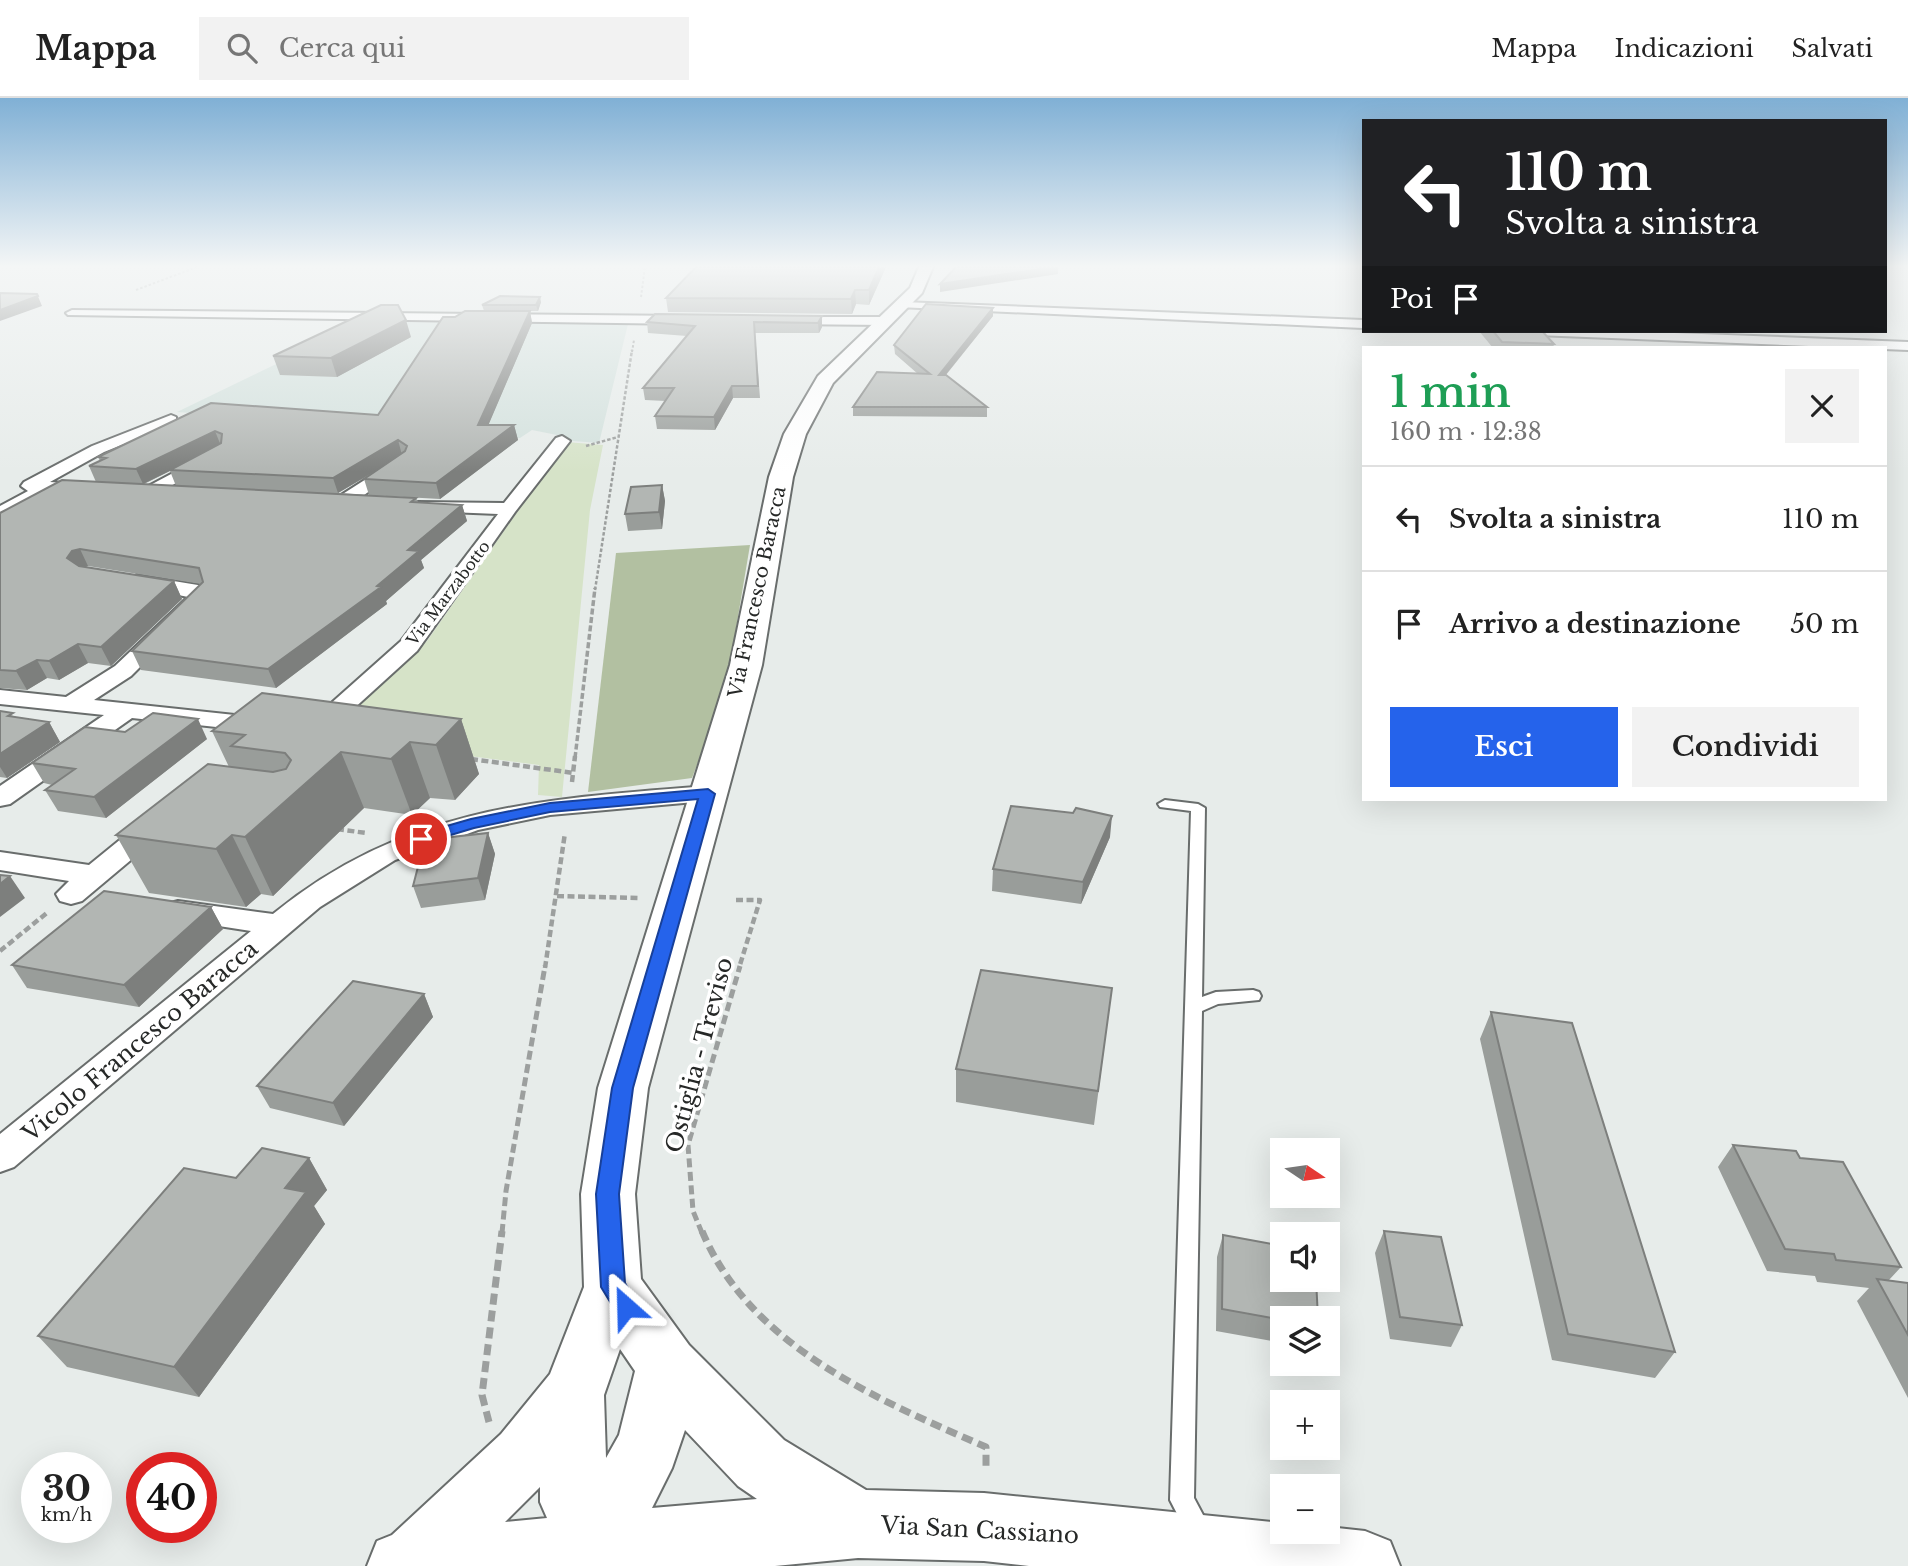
<!DOCTYPE html>
<html lang="it">
<head>
<meta charset="utf-8">
<style>
	body { margin:0; font-family:"Libre Baskerville",serif; background:#f2f2f2; color:#222; height:100vh; display:flex; flex-direction:column; font-size:26px; white-space:nowrap }
	* { box-sizing:border-box; margin:0 }
	p { font-size:23px; color:#767676 }
	.icon { flex:none; width:38px; height:38px; fill:none; stroke:currentColor; stroke-width:2; stroke-linecap:round; stroke-linejoin:round }
	.map { position:relative; flex:1; overflow:hidden }
	.details { position:absolute; left:1362px; top:248px; width:525px; height:455px; display:flex; flex-direction:column; background:#fff; border-radius:0px; box-shadow:0 7px 28px #0002 }
	.details>* { flex:none }
	.hud { position:absolute; left:1362px; top:21px; width:525px; height:214px; border-radius:0px; box-shadow:0 7px 28px #0002; background:#202124; color:#fff; overflow:hidden }
	.needle { width:46px; rotate:103deg }
	.buttons { position:absolute; left:1270px; top:1040px; display:grid; gap:14px }
	.buttons a { display:grid; place-items:center; width:70px; height:70px; border-radius:0px; background:#fff; box-shadow:0 7px 28px #0002; font-size:35px }
	.speed { position:absolute; left:21px; top:1354px; display:flex; gap:14px; font-size:35px; font-weight:700; text-align:center }
	.speed>* { display:grid; place-content:center; width:91px; height:91px; border-radius:50%; background:#fff; box-shadow:0 7px 28px #0002; line-height:1 }
	.speed small { font-size:18px; font-weight:400 }
	.speed .limit { border:10px solid #d22; background:#fff; color:#111 }
	.pin { position:absolute; display:grid; place-items:center; width:60px; height:60px; color:#fff; margin:-30px; border:4px solid #fff; border-radius:50%; box-shadow:0 2px 7px #0007 }
	.me { position:absolute; width:77px; margin:-38px; rotate:335deg; stroke-linejoin:round; filter:drop-shadow(0 0 5px #0008) }
	.turn { display:flex; align-items:center; gap:24px; height:147px; padding:0 28px; font-size:32px }
	.turn .icon { width:91px; height:91px; stroke-width:2.5 }
	.turn b { display:block; font-size:49px; line-height:60px }
	.then { display:flex; align-items:center; height:66px; padding:0 28px; background:#0003; gap:14px; font-size:26px }
	.round { display:grid; place-items:center; flex:none; width:74px; height:74px; border-radius:0px; background:#f2f2f2 }
	.overview { display:flex; align-items:center; justify-content:space-between; height:119px; padding:0 28px }
	h1 { font-size:42px; font-weight:600; line-height:52px; color:#1e9e55 }
	.action { display:flex; gap:14px; margin-top:auto; padding:14px 28px }
	.action a { flex:1; height:80px; border-radius:0px; background:#2563eb; color:#fff; font-size:28px; font-weight:600; line-height:80px; text-align:center }
	.action a+a { background:#f2f2f2; color:#222 }
	ul { padding:0; list-style:none }
	li { display:flex; align-items:center; gap:21px; height:105px; padding:0 28px; border-top:2px solid #e0e0e0 }
	li div { flex:1 }
	li b { display:block; font-size:26px }
	li em { font-style:normal }
	header { display:flex; align-items:center; gap:42px; box-sizing:border-box; height:98px; padding:0 35px; background:#fff; border-bottom:2px solid #e0e0e0 }
	header strong { font-size:33px }
	nav { display:flex; gap:38px; margin-inline-start:auto; font-size:24px }
	.search { width:490px; height:63px; background:#f2f2f2; display:flex; align-items:center; gap:18px; box-sizing:border-box; padding:0 24px; border-radius:0px; color:#767676; font-size:26px }
	.map>svg:first-child { display:block }
	.built { fill:#d3e1dd }
	.green { fill:#d6e3c8 }
	.forest { fill:#b2c0a1 }
	.lines { fill:none; stroke-linecap:round; stroke-linejoin:round }
	.lane-casing { stroke:#696d6c; stroke-width:4 }
	.street-casing { stroke:#696d6c; stroke-width:4 }
	.secondary-casing { stroke:#696d6c; stroke-width:4 }
	.path-far5 { stroke:#9c9f9e; stroke-width:2; stroke-dasharray:2.5 2; stroke-linecap:butt }
	.path-far4 { stroke:#9c9f9e; stroke-width:2.5; stroke-dasharray:3.5 2; stroke-linecap:butt }
	.path-far3 { stroke:#9c9f9e; stroke-width:3.5; stroke-dasharray:6 2.5; stroke-linecap:butt }
	.path-far2 { stroke:#9c9f9e; stroke-width:4.5; stroke-dasharray:7 3.5; stroke-linecap:butt }
	.path-far1 { stroke:#9c9f9e; stroke-width:5; stroke-dasharray:9 4.5; stroke-linecap:butt }
	.path { stroke:#9c9f9e; stroke-width:7; stroke-dasharray:11 6; stroke-linecap:butt }
	.lane { fill:#fff; fill-rule:evenodd }
	.street { fill:#fff; fill-rule:evenodd }
	.secondary { fill:#fff; fill-rule:evenodd }
	.wall { fill:#999d9a; fill-rule:evenodd }
	.shaded-wall { fill:#7d7f7d }
	.building { fill:#b2b6b3; stroke:#7d7f7d; stroke-width:2 }
	.route { fill:#2563eb; stroke:#184099; stroke-width:2 }
	.labels { text-anchor:middle; dominant-baseline:central; stroke-width:7; stroke-linejoin:round; paint-order:stroke }
	.far-street-label { font-size:16px; fill:#262827; stroke:#fff }
	.street-label { font-size:19px; fill:#262827; stroke:#fff }
	.near-street-label { font-size:23px; fill:#262827; stroke:#fff }
</style>
</head>
<body>
<header>
<strong>Mappa</strong>
<div class="search"><svg class="icon" aria-label="search" viewBox="0 0 24 24"><circle cx="10" cy="10" r="6"/><path d="M15 15l6 6"/></svg>Cerca qui</div>
<nav><a>Mappa</a><a>Indicazioni</a><a>Salvati</a></nav>
</header>
<div class="map">
<svg width="1908" height="1468" viewBox="0 0 1908 1468">
	<rect width="100%" height="100%" fill="#e7ecea"/>
	<!-- built -->
	<path class="built" d="M367,222L628,226L599,345L560,342L557,337L532,332L520,340L177,314Z"/>
	<!-- green -->
	<path class="green" d="M566,344L603,347L590,412L562,699L538,697L539,667L314,638L344,617L427,543Z"/>
	<!-- forest -->
	<path class="forest" d="M750,447L726,590L692,680L588,694L616,455Z"/>
	<g class="lines">
		<defs>
			<path id="lane" d="M1165,702L1198,706L1205,710L1202,899L1216,894L1253,892L1259,894L1261,898L1259,902L1218,906L1202,913L1194,1400L1210,1430L1207,1439L1198,1442L1189,1439L1170,1402L1191,713L1160,709L1158,706Z"/>
			<path id="street" d="M902,204L1363,222V230L898,209L896,207Z
				M72,212L688,218L694,222L688,226L68,217L66,215Z
				M784,219H887L893,223L887,227L780,226V220Z
				M1530,233H1622L1908,244V252L1536,237Z
				M171,317L176,319V325L104,354L50,384L92,387L95,391L92,395L50,394L0,420V408L28,393L21,388L24,384L92,348Z
				M562,338L570,343L515,414L417,553L328,634H310L307,629L310,624L401,543L498,416L424,413L418,412L415,408L418,404L504,405L556,340Z
				M207,357L213,359V365L154,397L148,398L139,393Z
				M396,362L402,364V370L350,407H338L335,403L338,399Z
				M137,477L204,488L209,500L131,578L94,602L262,620L271,622L274,627L271,632L262,634L132,620L10,706L0,708V688L104,617L0,606V592L66,599L115,568L188,499L130,487L127,483Z
				M708,688L717,690L721,696L717,702L550,717L478,732L395,762L320,809L14,1069L0,1074V1036L251,833L167,820L163,813L167,806L178,803L273,816C407,707 544,701 708,688Z
				M153,720L163,723L167,729L163,735L82,803L71,806L60,803L56,796L69,783L0,772V754L89,767L143,723Z"/>
			<path id="secondary" d="M919,169H933L922,195L833,285L806,336L793,379L762,567L648,990L635,1096L641,1181L689,1247L784,1342L866,1392L984,1395L1283,1425V1433H1328V1429L1365,1433L1390,1443L1400,1468H1029L984,1463L858,1460L775,1468H367L377,1443L392,1437L501,1336L550,1276L584,1189L581,1096L598,990L730,567L769,379L784,336L818,278L910,190ZM620,1251L635,1273L619,1337L606,1360L604,1297ZM685,1332L738,1388L757,1401L652,1410L672,1370ZM540,1389V1404L547,1420L505,1424Z"/>
		</defs>
		<!-- lane casing -->
		<use href="#lane" class="lane-casing"/>
		<!-- street casing -->
		<use href="#street" class="street-casing"/>
		<!-- secondary casing -->
		<use href="#secondary" class="secondary-casing"/>
		<!-- path-far5 -->
		<path class="path-far5" d="M136,192L197,169
			M641,199L645,169
			M632,254L634,242"/>
		<!-- path-far4 -->
		<path class="path-far4" d="M586,348L618,339
			M595,492L632,252"/>
		<!-- path-far3 -->
		<path class="path-far3" d="M575,660L595,490"/>
		<!-- path-far2 -->
		<path class="path-far2" d="M471,661L574,675
			M572,684L575,658
			M337,731L366,735
			M557,798L640,800
			M736,802H760L739,870
			M0,853L48,814
			M545,870L565,735"/>
		<!-- path-far1 -->
		<path class="path-far1" d="M502,1135L506,1093L545,868
			M702,1135L693,1113L688,1047L740,868"/>
		<!-- path -->
		<path class="path" d="M702,1133C750,1248 878,1302 986,1349V1371
			M489,1324L482,1297L502,1133"/>
		<!-- lane -->
		<use href="#lane" class="lane"/>
		<!-- street -->
		<use href="#street" class="street"/>
		<!-- secondary -->
		<use href="#secondary" class="secondary"/>
	</g>
	<!-- wall -->
	<path class="wall" d="M886,169L869,207L856,206L852,216L668,214L666,200Z
		M541,204L538,213H484L482,207Z
		M993,210V218L946,277L987,309V319L853,318V309L918,276L895,256L894,247Z
		M530,213L532,225L488,327H514L518,342L440,401L369,397L364,381L378,372L338,395L416,400L418,404L462,407L467,423L421,462L424,470L386,503L387,506L276,590L141,572L132,553L201,486L88,468L85,469L174,483L182,501L111,568L88,565L59,582L47,580L27,592L0,590V415L96,384L89,368L100,363L98,359L211,305L378,317L455,219ZM170,373L176,388L144,386Z
		M822,218V229L819,235H755L760,300H733L715,332L657,331L655,318L666,303L645,302L643,290L687,238L648,235L647,224Z
		M1479,233H1542L1554,246L1553,250H1493Z
		M411,239L337,279L280,277L273,258Z
		M662,387L665,403L662,431L628,433L625,416Z
		M0,613L16,619L49,624L60,644L7,680L0,679Z
		M461,621L479,676L455,702L430,700L412,717L364,710L273,798L261,796L246,809L149,795L116,737L229,669L212,633Z
		M125,634L207,641L106,720L58,713L45,692L52,687L44,685L32,665Z
		M488,735L495,756L485,802L421,810L413,788Z
		M1110,739L1081,806L992,793L993,771Z
		M211,809L223,831L139,909L27,890L12,867Z
		M1112,890L1094,1027L956,1004V971Z
		M424,896L433,919L344,1028L270,1010L257,988Z
		M1491,914L1675,1254L1655,1280L1552,1262L1480,941Z
		M1733,1047L1800,1060L1901,1169L1889,1182L1908,1185V1300L1857,1203L1869,1190L1817,1184L1815,1178L1767,1173L1718,1069Z
		M309,1060L327,1092L314,1108L325,1126L199,1299L67,1269L38,1238L236,1080Z
		M1384,1133L1462,1227L1451,1249L1390,1241L1375,1155Z
		M1223,1137L1283,1220V1245L1216,1233L1217,1159Z"/>
	<!-- shaded-wall -->
	<path class="shaded-wall" d="M879,169H886L869,207V192Z
		M1054,169H1058V176L940,194V186Z
		M855,192L856,206L852,216L851,201Z
		M37,196L42,208L0,223V212Z
		M540,199L541,204L538,213L536,207Z
		M993,210V218L939,285V277Z
		M530,213L532,225L482,342L478,327Z
		M822,218V229L819,235L818,225Z
		M406,222L411,239L337,279L331,260Z
		M732,288L733,300L715,332L714,319Z
		M514,327L518,342L440,401L436,385Z
		M215,333L221,348L143,386L136,371Z
		M398,342L402,357L338,395L333,380Z
		M662,387L665,403L662,431L659,414Z
		M462,407L467,423L421,462L424,470L386,503L387,506L276,590L268,571L377,488L408,452Z
		M80,451L88,468L80,470L67,460L72,453Z
		M174,483L182,501L111,568L101,549Z
		M78,546L88,565L59,582L49,563Z
		M37,562L47,580L27,592L16,573Z
		M198,621L207,641L106,720L94,699Z
		M461,621L479,676L455,702L436,647Z
		M49,624L60,644L7,680L0,669V656Z
		M410,644L430,700L412,717L391,661Z
		M341,654L364,710L273,798L245,739Z
		M1112,718L1110,739L1081,806L1083,784Z
		M488,735L495,756L485,802L478,780Z
		M232,737L261,796L246,809L216,751Z
		M10,778L25,800L0,819V786Z
		M211,809L223,831L139,909L124,887Z
		M424,896L433,919L344,1028L333,1005Z
		M309,1060L327,1092L314,1108L325,1126L199,1299L174,1269L285,1090Z"/>
	<!-- building -->
	<path class="building" d="M696,169H879L869,192H855L851,201L666,200Z
		M956,169H1054L940,186Z
		M0,195L37,196L38,198L0,212Z
		M500,198L540,199L536,207H482Z
		M926,206L993,210L939,277H946L987,309H853L877,274L930,276L894,247Z
		M381,207H398L406,222L331,260L273,258Z
		M465,213H530L478,327H514L436,385L364,381L405,353L407,348L398,342L333,380L170,372L221,345L222,336L215,333L136,371L89,368L106,360L98,359L211,305L378,317L443,219H455Z
		M655,216L822,218L818,225L754,224L758,288H732L714,319L655,318L674,290H643L695,228L647,224Z
		M1493,233H1542L1554,246L1502,244Z
		M62,382L416,400L411,404L462,407L408,452L419,453L377,488L381,489L268,571L132,553L203,484L199,470L80,451L72,453L67,460L79,468L174,483L101,549L78,546L49,563L37,562L16,573L0,572V415Z
		M662,387L659,414L625,416L631,389Z
		M262,595L461,621L436,647L410,644L391,661L341,654L245,739L232,737L216,751L116,737L208,666L273,674L286,671L291,662L285,655L231,648L245,637L212,633Z
		M0,613L13,615L8,618L49,624L0,656Z
		M153,615L198,621L94,699L45,692L75,671L32,665L85,629L125,634Z
		M1011,708L1073,715L1076,710L1112,718L1083,784L993,771Z
		M488,735L478,780L413,788L425,742Z
		M0,777L10,778L0,786Z
		M104,793L211,809L124,887L12,867Z
		M981,872L1112,890L1098,993L956,971Z
		M353,883L424,896L333,1005L257,988Z
		M1491,914L1572,925L1675,1254L1568,1236Z
		M1733,1047L1796,1053L1800,1060L1843,1064L1901,1169L1836,1162L1834,1156L1785,1151Z
		M262,1050L309,1060L285,1090L306,1094L174,1269L38,1238L184,1070L236,1080Z
		M1384,1133L1441,1139L1462,1227L1400,1219Z
		M1223,1137L1283,1148V1181H1316L1318,1220H1283V1222L1222,1211Z
		M1877,1181L1908,1185V1237Z"/>
	<!-- sky -->
	<linearGradient id="sky" x2="0" y2="1"><stop stop-color="#80b0d5"/><stop offset="0.45" stop-color="#f4f6f6"/><stop offset="1" stop-color="#f4f6f6" stop-opacity="0"/></linearGradient>
	<rect width="1908" height="374" fill="url(#sky)"/>
	<!-- route -->
	<path class="route" d="M708,691L715,696L633,990L619,1096L625,1185L639,1209L635,1217L626,1220L618,1217L601,1189L596,1096L612,990L698,701L550,714L474,730L421,746L413,741L415,737L471,721L550,705Z"/>
	<g class="labels">
		<!-- far-street labels -->
		<g class="far-street-label">
			<text transform="translate(448 495) rotate(-53)">Via Marzabotto</text>
		</g>
		<!-- street labels -->
		<g class="street-label">
			<text transform="translate(757 494) rotate(-78)">Via Francesco Baracca</text>
		</g>
		<!-- near-street labels -->
		<g class="near-street-label">
			<text transform="translate(140 943) rotate(-40)">Vicolo Francesco Baracca</text>
			<text transform="translate(699 957) rotate(-75)">Ostiglia - Treviso</text>
			<text transform="translate(980 1432) rotate(3)">Via San Cassiano</text>
		</g>
	</g>
</svg>
<div class="buttons">
<a><svg class="needle" viewBox="-14 -14 28 28"><path d="M0-13l5 13h-10z" fill="#e53935"/><path d="M0 13l5-13h-10z" fill="#767676"/></svg></a>
<a><svg class="icon" aria-label="sound" viewBox="0 0 24 24"><path d="M4 9h4l5-4v14l-5-4H4zM17 9q2 3 0 6"/></svg></a>
<a><svg class="icon" aria-label="layers" viewBox="0 0 24 24"><path d="M12 4l9 5-9 5-9-5zM3 14l9 5 9-5"/></svg></a>
<a>+</a>
<a>−</a>
</div>
<div class="speed"><div>30<small>km/h</small></div><div class="limit">40</div></div>
<div class="pin" style="left:421px;top:741px;background:#d93025"><svg class="icon" aria-label="arrive" viewBox="0 0 24 24"><path d="M6 21V4h12l-3 4 3 4H6"/></svg></div>
<svg class="me" style="left:626px;top:1209px" viewBox="-20 -20 40 40"><path d="M0-17L14 15 0 8-14 15z" fill="#2563eb" stroke="#fff" stroke-width="4"/></svg>
<div class="hud">
<div class="turn"><svg class="icon" aria-label="left" viewBox="0 0 24 24"><path d="M17 20v-9H6M10 6l-5 5 5 5"/></svg><div><b>110 m</b>Svolta a sinistra</div></div>
<div class="then">Poi<svg class="icon" aria-label="arrive" viewBox="0 0 24 24"><path d="M6 21V4h12l-3 4 3 4H6"/></svg></div>
</div>
<section class="details">
<div class="overview"><div><h1>1 min</h1><p>160 m · 12:38</p></div><a class="round"><svg class="icon" aria-label="close" viewBox="0 0 24 24"><path d="M6 6l12 12M18 6L6 18"/></svg></a></div>
<ul>
<li><svg class="icon" aria-label="left" viewBox="0 0 24 24"><path d="M17 20v-9H6M10 6l-5 5 5 5"/></svg><div><b>Svolta a sinistra</b></div><em>110 m</em></li>
<li><svg class="icon" aria-label="arrive" viewBox="0 0 24 24"><path d="M6 21V4h12l-3 4 3 4H6"/></svg><div><b>Arrivo a destinazione</b></div><em>50 m</em></li>
</ul>
<div class="action"><a>Esci</a><a>Condividi</a></div>
</section>
</div>
</body>
</html>
